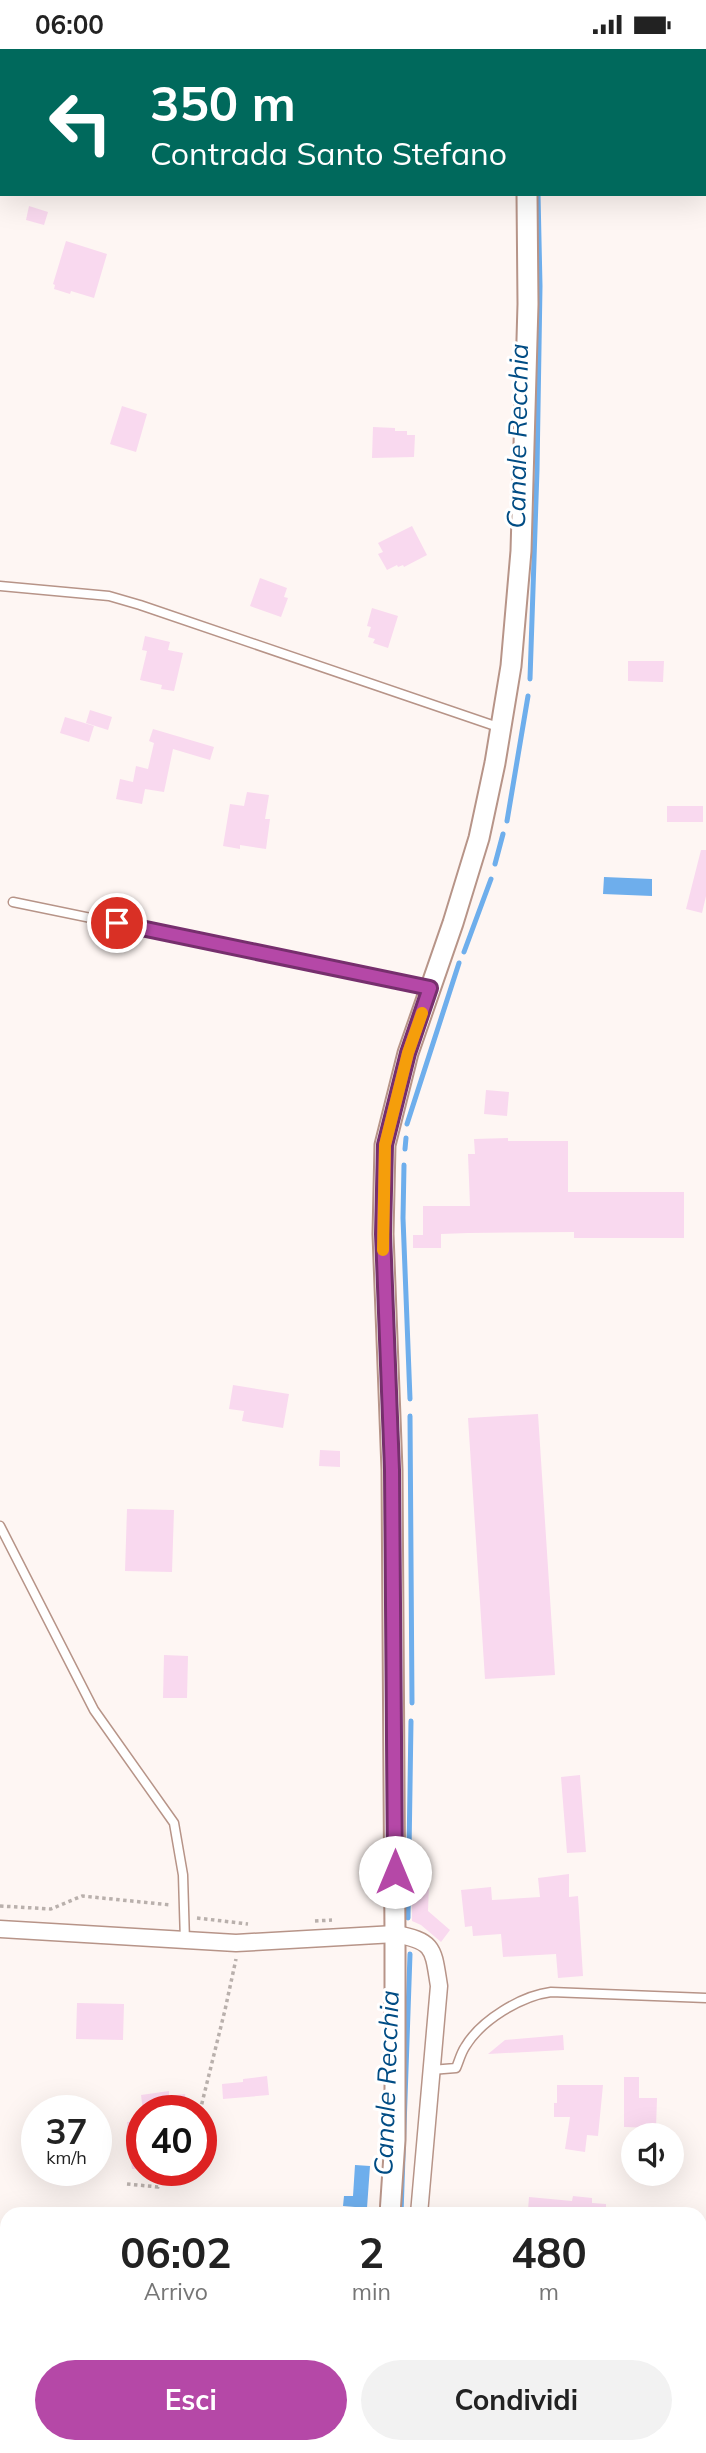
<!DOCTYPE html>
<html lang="it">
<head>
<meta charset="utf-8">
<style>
	body { margin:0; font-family:Mulish,sans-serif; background:#f2f2f2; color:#222; height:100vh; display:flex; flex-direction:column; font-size:26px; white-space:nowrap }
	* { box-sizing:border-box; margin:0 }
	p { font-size:23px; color:#767676 }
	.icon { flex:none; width:38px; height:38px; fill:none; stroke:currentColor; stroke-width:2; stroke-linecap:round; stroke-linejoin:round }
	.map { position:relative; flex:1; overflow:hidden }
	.side { position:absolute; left:0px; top:2158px; width:707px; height:247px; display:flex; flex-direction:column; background:#fff; border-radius:21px 21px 0 0; box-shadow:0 7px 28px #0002 }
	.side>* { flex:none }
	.banner { position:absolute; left:0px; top:0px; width:707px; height:147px; box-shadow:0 7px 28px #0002; background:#00695c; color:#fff; overflow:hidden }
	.tools { position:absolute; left:621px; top:2074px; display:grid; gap:14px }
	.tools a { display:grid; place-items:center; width:63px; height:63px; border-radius:50%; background:#fff; box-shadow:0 7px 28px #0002; font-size:35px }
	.speed { position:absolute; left:21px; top:2046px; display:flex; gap:14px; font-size:35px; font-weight:700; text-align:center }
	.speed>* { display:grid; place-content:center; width:91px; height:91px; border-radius:50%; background:#fff; box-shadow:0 7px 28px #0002; line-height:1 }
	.speed small { font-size:18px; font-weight:400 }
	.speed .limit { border:10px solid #d22; background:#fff; color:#111 }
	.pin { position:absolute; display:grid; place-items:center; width:60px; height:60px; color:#fff; margin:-30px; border:4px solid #fff; border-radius:50%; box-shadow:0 2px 7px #0007 }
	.me { position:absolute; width:77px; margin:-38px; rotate:0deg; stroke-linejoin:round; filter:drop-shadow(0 0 5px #0008) }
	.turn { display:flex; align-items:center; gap:24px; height:147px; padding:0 35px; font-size:32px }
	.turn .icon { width:91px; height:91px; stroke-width:2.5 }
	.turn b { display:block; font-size:49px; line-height:60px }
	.eta { display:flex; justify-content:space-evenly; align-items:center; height:119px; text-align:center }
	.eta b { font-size:42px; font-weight:700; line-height:49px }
	.primary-button { display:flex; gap:14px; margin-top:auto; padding:14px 35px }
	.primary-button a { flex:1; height:80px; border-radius:42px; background:#b548a7; color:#fff; font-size:28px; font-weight:700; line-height:80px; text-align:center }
	.primary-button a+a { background:#f2f2f2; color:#222 }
	.status { display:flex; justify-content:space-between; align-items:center; height:49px; padding:0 35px; background:#fff; direction:ltr }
	.status svg { height:19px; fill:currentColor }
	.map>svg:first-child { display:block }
	.water { fill:#6eaeec }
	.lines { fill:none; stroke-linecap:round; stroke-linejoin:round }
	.stream { stroke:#6eaeec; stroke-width:5 }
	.building { fill:#f9d9ef }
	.service-casing { stroke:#b79488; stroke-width:11 }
	.minor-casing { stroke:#b79488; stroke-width:19 }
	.tertiary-casing { stroke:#b79488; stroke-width:23 }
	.path { stroke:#b9b0ac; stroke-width:3.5; stroke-dasharray:3.5 3.5; stroke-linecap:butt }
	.service { stroke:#fff; stroke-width:8 }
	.minor { stroke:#fff; stroke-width:16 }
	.tertiary { stroke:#fff; stroke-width:19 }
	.route-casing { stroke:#762f6d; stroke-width:18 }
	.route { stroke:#b548a7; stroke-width:12 }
	.slow { stroke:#f59e0b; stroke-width:12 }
	.labels { text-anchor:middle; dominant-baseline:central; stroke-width:6; stroke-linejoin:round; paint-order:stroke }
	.water-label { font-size:26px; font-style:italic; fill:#004c84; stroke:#fff }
</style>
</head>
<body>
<div class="status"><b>06:00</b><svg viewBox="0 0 49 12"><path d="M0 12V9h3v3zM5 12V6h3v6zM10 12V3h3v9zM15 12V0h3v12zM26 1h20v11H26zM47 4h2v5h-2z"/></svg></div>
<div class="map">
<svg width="706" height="2404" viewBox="0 0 706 2404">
	<rect width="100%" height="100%" fill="#fef6f3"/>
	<!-- water -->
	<path class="water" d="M604,828L652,830V847L603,845Z
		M355,2116L370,2117L367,2159L343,2157L344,2147H353Z"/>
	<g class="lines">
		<!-- stream -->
		<path class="stream" d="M540,2V0
			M530,630L537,421L540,237L538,145
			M507,772L528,647
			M495,815L503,785
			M464,903L491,830
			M407,1075L459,914
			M405,1100L406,1089
			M404,1116L403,1169L410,1350
			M410,1367L412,1654
			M408,1869L411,1672
			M401,2165L410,1905
			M169,2404L200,2398"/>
	</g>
	<!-- building -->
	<path class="building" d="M29,157L48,163L44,176L26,171Z
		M66,192L107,205L94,249L71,242L70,245L54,240L55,236L53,235Z
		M122,357L147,365L136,403L110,395Z
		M373,378L395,379V382H407V386H415L414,408L372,409Z
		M412,477L427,506L404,518L403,516L398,518L397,516L387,521L378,505L383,503L378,494Z
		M260,529L287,539L284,548L288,549L281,568L250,557Z
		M372,559L398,567L388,599L373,594L375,590L368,588L371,578L367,577Z
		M145,587L170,593L168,601L183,604L174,642L161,640L162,636L140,631L147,602L142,601Z
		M628,612H664L663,633L628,632Z
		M90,661L112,668L108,681L86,674Z
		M65,668L94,677L89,693L60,684Z
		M153,680L214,698L210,711L173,700L164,743L145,740L142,755L116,750L120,730L133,733L136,717L148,720L154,694L149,692Z
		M247,743L269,746L265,770H270L266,800L240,796V800L223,797L230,755L244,757Z
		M667,757H703V773H667Z
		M701,801H706V847L702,864L686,860Z
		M486,1041L509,1043L507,1067L484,1065Z
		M508,1089V1092H568V1143H684V1189H574V1183L468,1184L441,1185V1199H413V1186H423V1157H470L468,1105H475L474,1090Z
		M233,1336L289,1345L283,1379L242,1372L244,1362L229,1360Z
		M538,1365L555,1626L485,1630L468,1369Z
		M320,1401L340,1402V1418L319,1417Z
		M127,1460L174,1461L172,1523L125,1522Z
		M164,1606L188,1607L187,1649H163Z
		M580,1726L586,1803L567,1804L561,1728Z
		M569,1825V1848L578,1847L583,1927L558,1929L556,1905L503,1908L501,1885L473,1887L472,1877L465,1878L461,1841L491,1838L492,1851L540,1848L538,1829Z
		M412,1834H429L428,1862L450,1881L441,1893L421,1876L412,1872Z
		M77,1954L124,1955L123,1991L76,1990Z
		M563,1986L564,2001L488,2005L505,1991Z
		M267,2027L269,2046L223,2050L222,2035L243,2033V2030Z
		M624,2028H639V2049H657L656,2079L624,2078Z
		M557,2036H603L598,2087L587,2086L585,2103L565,2100L570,2068H554V2054H557Z
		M169,2042V2047L185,2045L187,2062H143L141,2046Z
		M142,2071V2120H132L127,2073Z
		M573,2147L592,2149V2154L606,2155V2165H562L528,2161L529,2148L572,2152Z"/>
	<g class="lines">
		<defs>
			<path id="service" d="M0,537L109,547L140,556L501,679
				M13,853L431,939
				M0,1477L94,1661L174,1774L183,1826L185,1893
				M431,2021L456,2019C459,2012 461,2004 465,1998C481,1971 521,1947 551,1943L706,1949"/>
			<path id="minor" d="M0,1880L236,1894L395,1885C435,1892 433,1900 439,1937L419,2165
				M391,2404L392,2398"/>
			<path id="tertiary" d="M525,0L526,2
				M390,2165L395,2091V1885L392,1421L383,1185L385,1096L408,1004L453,874L479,789L495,714L511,617L521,502L528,255L527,145
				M354,2404L355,2398"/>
		</defs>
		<!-- service casing -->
		<use href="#service" class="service-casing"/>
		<!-- minor casing -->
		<use href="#minor" class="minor-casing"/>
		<!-- tertiary casing -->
		<use href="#tertiary" class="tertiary-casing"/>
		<!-- path -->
		<path class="path" d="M705,86H706
			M0,1857L51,1860L82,1847L171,1856
			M197,1869L248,1875
			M315,1872L332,1871
			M200,2062L225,1961L236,1910
			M127,2135L158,2138L168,2121"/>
		<!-- service -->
		<use href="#service" class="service"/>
		<!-- minor -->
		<use href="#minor" class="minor"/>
		<!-- tertiary -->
		<use href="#tertiary" class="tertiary"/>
	</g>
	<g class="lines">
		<defs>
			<path id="route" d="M117,874L430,939L408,1004L385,1096L383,1185L392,1421L395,1823"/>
		</defs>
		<!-- route casing -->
		<use href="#route" class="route-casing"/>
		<!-- route -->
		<use href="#route" class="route"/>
		<!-- slow -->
		<path class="slow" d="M383,1201L385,1096L408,1004L422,964"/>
	</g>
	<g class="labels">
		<!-- water labels -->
		<g class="water-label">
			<text transform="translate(517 387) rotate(-89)">Canale Recchia</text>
			<text transform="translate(386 2034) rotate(-88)">Canale Recchia</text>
		</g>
	</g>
</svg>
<div class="tools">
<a><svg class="icon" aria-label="sound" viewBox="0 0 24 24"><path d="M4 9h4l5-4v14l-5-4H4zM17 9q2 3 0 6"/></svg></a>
</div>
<div class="speed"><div>37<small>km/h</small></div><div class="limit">40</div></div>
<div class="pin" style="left:117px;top:874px;background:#d93025"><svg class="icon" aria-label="arrive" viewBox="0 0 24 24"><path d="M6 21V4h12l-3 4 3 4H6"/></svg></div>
<svg class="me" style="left:395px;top:1823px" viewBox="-20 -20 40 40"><circle r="19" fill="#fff"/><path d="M0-13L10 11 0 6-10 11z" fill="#b548a7"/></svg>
<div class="banner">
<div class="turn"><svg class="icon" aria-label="left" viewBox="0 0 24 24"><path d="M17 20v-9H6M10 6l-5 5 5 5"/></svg><div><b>350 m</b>Contrada Santo Stefano</div></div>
</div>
<section class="side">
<div class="eta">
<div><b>06:02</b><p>Arrivo</p></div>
<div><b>2</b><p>min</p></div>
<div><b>480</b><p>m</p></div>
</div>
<div class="primary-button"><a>Esci</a><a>Condividi</a></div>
</section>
</div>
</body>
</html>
